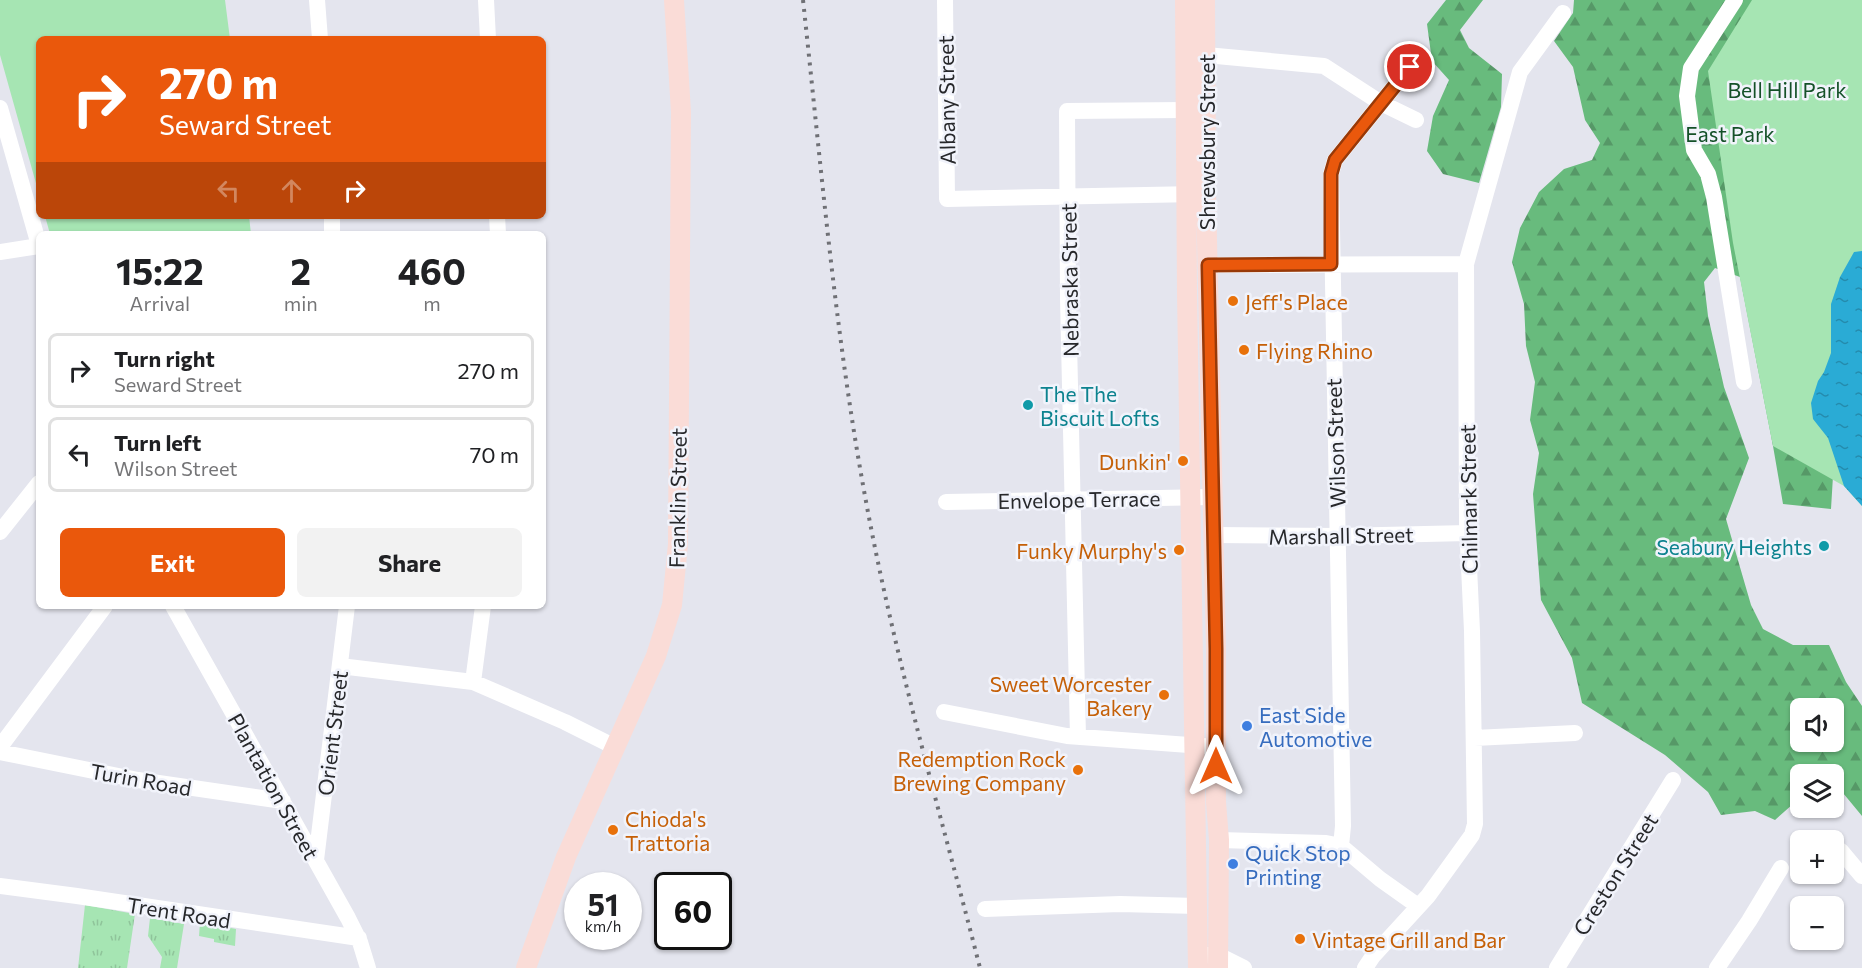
<!DOCTYPE html>
<html lang="en">
<head>
<meta charset="utf-8">
<style>
	body { margin:0; font-family:Commissioner,sans-serif; background:#f2f2f2; color:#202124; height:100vh; display:flex; flex-direction:column; font-size:22px; white-space:nowrap }
	* { box-sizing:border-box; margin:0 }
	p { font-size:20px; color:#757577 }
	.icon { flex:none; width:33px; height:33px; fill:none; stroke:currentColor; stroke-width:2; stroke-linecap:round; stroke-linejoin:round }
	.map { position:relative; flex:1; overflow:hidden }
	.side { position:absolute; left:36px; top:231px; width:510px; height:378px; display:flex; flex-direction:column; background:#fff; border-radius:9px; box-shadow:0 2px 4px #0004 }
	.side>* { flex:none }
	.guide { position:absolute; left:36px; top:36px; width:510px; height:183px; border-radius:9px; box-shadow:0 2px 4px #0004; background:#ea580c; color:#fff; overflow:hidden }
	.fabs { position:absolute; left:1790px; top:698px; display:grid; gap:12px }
	.fabs a { display:grid; place-items:center; width:54px; height:54px; border-radius:9px; background:#fff; box-shadow:0 2px 4px #0004; font-size:30px }
	.speed { position:absolute; left:564px; top:872px; display:flex; gap:12px; font-size:30px; font-weight:700; text-align:center }
	.speed>* { display:grid; place-content:center; width:78px; height:78px; border-radius:50%; background:#fff; box-shadow:0 2px 4px #0004; line-height:1 }
	.speed small { font-size:15px; font-weight:400 }
	.speed .limit { border:3px solid #111; border-radius:9px; background:#fff; color:#111 }
	.pin { position:absolute; display:grid; place-items:center; width:51px; height:51px; color:#fff; margin:-26px; border:3px solid #fff; border-radius:50%; box-shadow:0 2px 6px #0007 }
	.me { position:absolute; width:66px; margin:-33px; rotate:0deg; stroke-linejoin:round; filter:drop-shadow(0 0 4px #0008) }
	.turn { display:flex; align-items:center; gap:21px; height:126px; padding:0 24px; font-size:27px }
	.turn .icon { width:78px; height:78px; stroke-width:2.5 }
	.turn b { display:block; font-size:42px; line-height:51px }
	.lanes { display:flex; align-items:center; height:57px; padding:0 24px; background:#0003; justify-content:center; gap:30px; direction:ltr }
	.lanes .off { opacity:.35 }
	.eta { display:flex; justify-content:space-evenly; align-items:center; height:102px; text-align:center }
	.eta b { font-size:36px; font-weight:700; line-height:42px }
	.button { display:flex; gap:12px; margin-top:auto; padding:12px 24px }
	.button a { flex:1; height:69px; border-radius:9px; background:#ea580c; color:#fff; font-size:24px; font-weight:700; line-height:69px; text-align:center }
	.button a+a { background:#f2f2f2; color:#202124 }
	ul { padding:0; list-style:none }
	li { display:flex; align-items:center; gap:18px; height:75px; margin:0 12px 9px; padding:0 12px; border:3px solid #e0e0e0; border-radius:9px }
	li div { flex:1 }
	li b { display:block; font-size:22px }
	li em { font-style:normal }
	.map>svg:first-child { display:block }
	.grass { fill:url(#grass-tufts) }
	.forest { fill:url(#forest-firs); fill-rule:evenodd }
	.park { fill:#a6e5b3 }
	.water { fill:url(#water-ripples) }
	.lines { fill:none; stroke-linecap:round; stroke-linejoin:round }
	.minor { stroke:#fff; stroke-width:16 }
	.major { stroke:#fadcd7; stroke-width:20 }
	.rail { stroke:#6f7075; stroke-width:4; stroke-dasharray:3 6; stroke-linecap:butt }
	.route-casing { stroke:#983908; stroke-width:15 }
	.route { stroke:#ea580c; stroke-width:10 }
	.food-dot { fill:#e8710a; stroke:#f1f3fb; stroke-width:2 }
	.culture-dot { fill:#0f9aa8; stroke:#f1f3fb; stroke-width:2 }
	.shop-dot { fill:#3f7fe0; stroke:#f1f3fb; stroke-width:2 }
	.labels { text-anchor:middle; dominant-baseline:central; stroke-width:5; stroke-linejoin:round; paint-order:stroke }
	.park-label { font-size:21px; fill:#145128; stroke:#f1f3fb }
	.street-label { font-size:21px; fill:#27282b; stroke:#f1f3fb }
	.food-label { font-size:21px; fill:#c56008; stroke:#f1f3fb; text-anchor:start }
	.culture-label { font-size:21px; fill:#0d838f; stroke:#f1f3fb; text-anchor:start }
	.shop-label { font-size:21px; fill:#366cbe; stroke:#f1f3fb; text-anchor:start }
</style>
</head>
<body>
<div class="map">
<svg width="1862" height="968" viewBox="0 0 1862 968">
	<defs>
		<pattern id="grass-tufts" width="24" height="20" patternUnits="userSpaceOnUse" patternTransform="scale(1.5)"><rect width="24" height="20" fill="#a6e5b3"/><path d="M3 7l-1-3M5 7V3M7 7l1-3M15 17l-1-3M17 17v-4M19 17l1-3" fill="none" stroke="#8fc49a"/></pattern>
		<pattern id="forest-firs" width="22" height="20" patternUnits="userSpaceOnUse" patternTransform="scale(1.5)"><rect width="22" height="20" fill="#68bb7d"/><path d="M5 1l3.5 6h-7zM16 11l3.5 6h-7z" fill="#569867"/></pattern>
		<pattern id="water-ripples" width="26" height="14" patternUnits="userSpaceOnUse" patternTransform="scale(1.5)"><rect width="26" height="14" fill="#2aabd5"/><path d="M2 4q2-2 4 0t4 0M15 11q2-2 4 0t4 0" fill="none" stroke="#248bad"/></pattern>
	</defs>
	<rect width="100%" height="100%" fill="#e4e5ee"/>
	<!-- grass -->
	<path class="grass" d="M85,905L135,914L127,968H78Z
		M150,918L184,924L177,968H160L162,957L148,936Z
		M200,922L236,929L235,946L214,942V939L199,936Z"/>
	<!-- forest -->
	<path class="forest" d="M1446,0H1483L1460,30L1469,48L1502,74L1501,107L1479,183L1443,174L1427,151L1433,116L1449,80L1432,61L1427,24Z
		M1574,0H1862L1831,509L1783,504L1773,446L1740,277L1715,268L1704,282L1708,316L1724,387L1749,458L1726,519L1751,605L1763,629L1793,645H1829L1846,682L1862,706V816L1843,793L1833,791V774H1800V800L1793,804L1775,820L1755,811L1721,815L1708,792L1665,755L1582,703L1572,658L1541,600L1533,494L1539,453L1530,420L1535,382L1526,346L1524,304L1512,262L1520,228L1539,192L1564,169L1592,160L1600,143L1585,120L1573,67L1554,41L1573,13ZM1800,708H1833V741H1800Z"/>
	<!-- park -->
	<path class="park" d="M0,0H225L230,39H39V194L0,55Z
		M1752,0H1862V506L1844,486L1773,446L1733,243L1708,71Z
		M45,216H249L251,234H50Z"/>
	<!-- water -->
	<path class="water" d="M1862,251V506L1844,486L1828,438L1813,419L1811,403L1818,381L1824,372L1831,353V304L1840,277L1854,252Z"/>
	<g class="lines">
		<!-- minor -->
		<path class="minor" d="M317,0L320,39
			M486,0L488,39
			M945,0L947,199L1197,194
			M1735,0L1691,68L1687,96L1694,150L1708,174L1714,197L1744,382
			M1206,55L1324,66L1381,103L1416,120
			M0,108L39,245
			M332,216V234
			M497,216L498,234
			M0,252L39,246
			M1208,265L1466,264
			M946,502L1211,497
			M0,532L39,483
			M1214,535L1339,536L1468,533
			M173,606L348,918L360,942L368,968
			M340,666L473,682L565,722L615,747
			M473,682L483,606
			M944,712L1067,736L1216,747
			M1078,737L1068,298L1067,111L1185,110
			M1474,738L1575,733
			M0,747L105,606
			M0,752L138,780L283,801
			M1219,840L1326,843L1341,846L1380,879L1418,906
			M1341,846L1343,826C1341,609 1333,391 1331,174L1335,160L1410,67
			M1841,851L1862,876
			M316,860L347,606
			M0,886L77,896L359,938
			M985,909L1120,904L1197,906
			M1208,955H1218L1244,968
			M1365,968L1373,956L1428,896L1472,835L1475,824L1472,631L1467,524L1466,264L1520,72L1563,13
			M1557,968L1673,780
			M1717,968L1749,921L1781,868"/>
		<!-- major -->
		<path class="major" d="M1185,0L1187,293L1198,968
			M1205,0L1206,194L1216,649V802L1219,840L1218,968
			M526,968L566,857L656,656L672,605L678,544L681,112L674,0"/>
		<!-- rail -->
		<path class="rail" d="M803,0C821,165 835,333 865,496C894,656 940,811 980,968"/>
	</g>
	<g class="lines">
		<defs>
			<path id="route" d="M1216,766V649L1208,265L1331,264V174L1335,160L1410,67"/>
		</defs>
		<!-- route casing -->
		<use href="#route" class="route-casing"/>
		<!-- route -->
		<use href="#route" class="route"/>
	</g>
	<!-- markers -->
	<g class="food-dot">
		<circle cx="1233" cy="301" r="6"/>
		<circle cx="1244" cy="350" r="6"/>
		<circle cx="1183" cy="461" r="6"/>
		<circle cx="1179" cy="550" r="6"/>
		<circle cx="1164" cy="695" r="6"/>
		<circle cx="1078" cy="770" r="6"/>
		<circle cx="613" cy="830" r="6"/>
		<circle cx="1300" cy="939" r="6"/>
	</g>
	<g class="culture-dot">
		<circle cx="1028" cy="405" r="6"/>
		<circle cx="1824" cy="546" r="6"/>
	</g>
	<g class="shop-dot">
		<circle cx="1247" cy="726" r="6"/>
		<circle cx="1233" cy="864" r="6"/>
	</g>
	<g class="labels">
		<!-- park labels -->
		<g class="park-label">
			<text x="1787" y="89">Bell Hill Park</text>
			<text x="1730" y="133">East Park</text>
		</g>
		<!-- street labels -->
		<g class="street-label">
			<text transform="translate(946 100) rotate(-91)">Albany Street</text>
			<text transform="translate(1206 142) rotate(-90)">Shrewsbury Street</text>
			<text transform="translate(1069 280) rotate(-91)">Nebraska Street</text>
			<text transform="translate(1335 443) rotate(-92)">Wilson Street</text>
			<text transform="translate(677 498) rotate(-89)">Franklin Street</text>
			<text transform="translate(1079 499) rotate(-1)">Envelope Terrace</text>
			<text transform="translate(1468 499) rotate(-91)">Chilmark Street</text>
			<text transform="translate(1341 535) rotate(-1)">Marshall Street</text>
			<text transform="translate(332 733) rotate(-83)">Orient Street</text>
			<text transform="translate(141 779) rotate(10)">Turin Road</text>
			<text transform="translate(274 786) rotate(61)">Plantation Street</text>
			<text transform="translate(1615 874) rotate(-58)">Creston Street</text>
			<text transform="translate(179 912) rotate(9)">Trent Road</text>
		</g>
		<!-- food labels -->
		<g class="food-label">
			<text x="1245" y="301">Jeff's Place</text>
			<text x="1256" y="350">Flying Rhino</text>
			<text x="1171" y="461" text-anchor="end">Dunkin'</text>
			<text x="1167" y="550" text-anchor="end">Funky Murphy's</text>
			<text x="1152" y="683" text-anchor="end">Sweet Worcester<tspan x="1152" dy="24">Bakery</tspan></text>
			<text x="1066" y="758" text-anchor="end">Redemption Rock<tspan x="1066" dy="24">Brewing Company</tspan></text>
			<text x="625" y="818">Chioda's<tspan x="625" dy="24">Trattoria</tspan></text>
			<text x="1312" y="939">Vintage Grill and Bar</text>
		</g>
		<!-- culture labels -->
		<g class="culture-label">
			<text x="1040" y="393">The The<tspan x="1040" dy="24">Biscuit Lofts</tspan></text>
			<text x="1812" y="546" text-anchor="end">Seabury Heights</text>
		</g>
		<!-- shop labels -->
		<g class="shop-label">
			<text x="1259" y="714">East Side<tspan x="1259" dy="24">Automotive</tspan></text>
			<text x="1245" y="852">Quick Stop<tspan x="1245" dy="24">Printing</tspan></text>
		</g>
	</g>
</svg>
<div class="fabs">
<a><svg class="icon" aria-label="sound" viewBox="0 0 24 24"><path d="M4 9h4l5-4v14l-5-4H4zM17 9q2 3 0 6"/></svg></a>
<a><svg class="icon" aria-label="layers" viewBox="0 0 24 24"><path d="M12 4l9 5-9 5-9-5zM3 14l9 5 9-5"/></svg></a>
<a>+</a>
<a>−</a>
</div>
<div class="speed"><div>51<small>km/h</small></div><div class="limit">60</div></div>
<div class="pin" style="left:1410px;top:67px;background:#d93025"><svg class="icon" aria-label="arrive" viewBox="0 0 24 24"><path d="M6 21V4h12l-3 4 3 4H6"/></svg></div>
<svg class="me" style="left:1216px;top:766px" viewBox="-20 -20 40 40"><path d="M0-17L14 15 0 8-14 15z" fill="#ea580c" stroke="#fff" stroke-width="4"/></svg>
<div class="guide">
<div class="turn"><svg class="icon" aria-label="right" viewBox="0 0 24 24"><path d="M7 20v-9h11M14 6l5 5-5 5"/></svg><div><b>270 m</b>Seward Street</div></div>
<div class="lanes"><svg class="icon off" aria-label="left" viewBox="0 0 24 24"><path d="M17 20v-9H6M10 6l-5 5 5 5"/></svg><svg class="icon off" aria-label="ahead" viewBox="0 0 24 24"><path d="M12 20V5M6 11l6-6 6 6"/></svg><svg class="icon" aria-label="right" viewBox="0 0 24 24"><path d="M7 20v-9h11M14 6l5 5-5 5"/></svg></div>
</div>
<section class="side">
<div class="eta">
<div><b>15:22</b><p>Arrival</p></div>
<div><b>2</b><p>min</p></div>
<div><b>460</b><p>m</p></div>
</div>
<ul>
<li><svg class="icon" aria-label="right" viewBox="0 0 24 24"><path d="M7 20v-9h11M14 6l5 5-5 5"/></svg><div><b>Turn right</b><p>Seward Street</p></div><em>270 m</em></li>
<li><svg class="icon" aria-label="left" viewBox="0 0 24 24"><path d="M17 20v-9H6M10 6l-5 5 5 5"/></svg><div><b>Turn left</b><p>Wilson Street</p></div><em>70 m</em></li>
</ul>
<div class="button"><a>Exit</a><a>Share</a></div>
</section>
</div>
</body>
</html>
